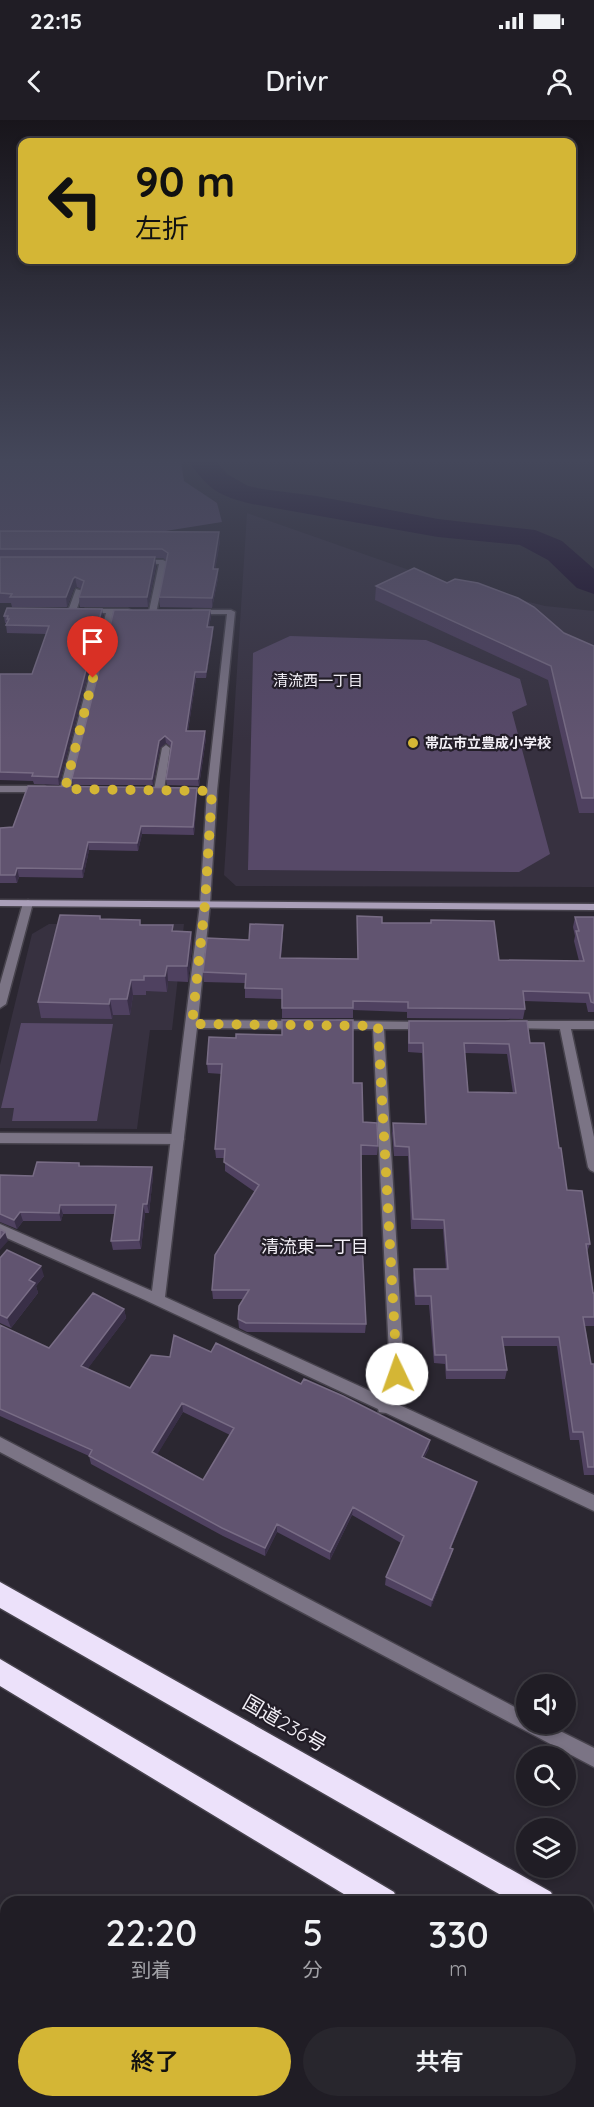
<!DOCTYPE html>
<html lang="ja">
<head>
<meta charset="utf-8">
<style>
	body { margin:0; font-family:Quicksand,"Noto Sans JP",sans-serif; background:#28262d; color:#f1f3f6; height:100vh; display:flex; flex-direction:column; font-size:22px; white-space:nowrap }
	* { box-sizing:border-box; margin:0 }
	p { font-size:20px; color:#a2a2a7 }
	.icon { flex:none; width:33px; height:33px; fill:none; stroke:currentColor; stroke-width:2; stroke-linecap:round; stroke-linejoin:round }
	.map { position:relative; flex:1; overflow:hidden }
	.side { position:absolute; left:0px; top:1776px; width:594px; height:212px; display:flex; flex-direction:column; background:#201d25; border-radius:18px 18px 0 0; box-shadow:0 3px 9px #0003,0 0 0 2px #3d3b42 }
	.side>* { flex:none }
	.guide { position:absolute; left:18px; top:18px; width:558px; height:126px; border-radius:12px; box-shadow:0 3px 9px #0003,0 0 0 2px #3d3b42; background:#d4b635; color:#111; overflow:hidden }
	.fabs { position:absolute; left:516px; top:1554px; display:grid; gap:12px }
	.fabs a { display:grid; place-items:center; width:60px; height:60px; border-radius:50%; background:#201d25; box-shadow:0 3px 9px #0003,0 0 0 2px #3d3b42; font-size:30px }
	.pin { position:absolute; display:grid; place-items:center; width:51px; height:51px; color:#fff; margin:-62px -26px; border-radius:50% 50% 50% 0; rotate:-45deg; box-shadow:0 0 6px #0007 }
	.pin .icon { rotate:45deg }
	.me { position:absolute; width:66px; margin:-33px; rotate:357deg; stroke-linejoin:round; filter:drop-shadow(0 0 4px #0008) }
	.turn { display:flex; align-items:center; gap:21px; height:126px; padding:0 18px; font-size:27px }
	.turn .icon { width:78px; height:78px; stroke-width:2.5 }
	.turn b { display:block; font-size:42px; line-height:51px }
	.eta { display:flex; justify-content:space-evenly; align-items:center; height:102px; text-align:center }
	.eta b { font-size:36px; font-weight:600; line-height:42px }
	.cta { display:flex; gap:12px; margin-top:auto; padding:12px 18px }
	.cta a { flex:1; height:69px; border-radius:36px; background:#d4b635; color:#111; font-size:24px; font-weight:600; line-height:69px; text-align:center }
	.cta a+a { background:#28262d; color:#f1f3f6 }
	.status { display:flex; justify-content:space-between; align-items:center; height:42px; padding:0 30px; background:#201d25; direction:ltr }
	.status svg { height:16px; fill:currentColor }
	header { display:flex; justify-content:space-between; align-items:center; height:78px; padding:0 18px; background:#201d25; font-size:27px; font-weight:600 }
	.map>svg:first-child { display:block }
	.built { fill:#373140 }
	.green { fill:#574968 }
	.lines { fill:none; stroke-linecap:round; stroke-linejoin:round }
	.river { fill:#160724; fill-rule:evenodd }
	.lane-casing { stroke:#47434d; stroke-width:3 }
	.street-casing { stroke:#47434d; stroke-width:3 }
	.secondary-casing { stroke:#47434d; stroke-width:3 }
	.highway-casing { stroke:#47434d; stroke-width:3 }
	.lane { fill:#7b7485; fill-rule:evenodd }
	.street { fill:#7b7485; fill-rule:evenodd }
	.secondary { fill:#aa9fb9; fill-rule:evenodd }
	.highway { fill:#ece1fa; fill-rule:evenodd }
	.wall { fill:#4f4160; fill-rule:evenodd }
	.shaded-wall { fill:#392f47 }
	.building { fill:#615470; stroke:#786c85; stroke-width:1.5; fill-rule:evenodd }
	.route { stroke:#d4b635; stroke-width:10; stroke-dasharray:0 18 }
	.poi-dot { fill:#d4b635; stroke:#221d27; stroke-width:2 }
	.labels { text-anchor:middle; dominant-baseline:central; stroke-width:4.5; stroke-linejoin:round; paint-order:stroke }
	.far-poi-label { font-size:14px; font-weight:bold; fill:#f2eff6; stroke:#221d27; text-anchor:start }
	.far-neighbourhood-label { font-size:15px; fill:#f2eff6; stroke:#221d27 }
	.neighbourhood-label { font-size:18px; fill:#f2eff6; stroke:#221d27 }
	.near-street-label { font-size:20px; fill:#f2eff6; stroke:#221d27 }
</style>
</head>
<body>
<div class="status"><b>22:15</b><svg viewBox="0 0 49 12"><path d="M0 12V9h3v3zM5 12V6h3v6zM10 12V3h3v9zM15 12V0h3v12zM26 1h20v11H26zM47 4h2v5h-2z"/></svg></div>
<header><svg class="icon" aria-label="back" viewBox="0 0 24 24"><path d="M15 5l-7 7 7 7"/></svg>Drivr<svg class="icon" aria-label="person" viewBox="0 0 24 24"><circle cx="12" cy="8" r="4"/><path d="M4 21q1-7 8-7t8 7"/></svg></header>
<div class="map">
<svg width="594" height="1987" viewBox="0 0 594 1987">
	<rect width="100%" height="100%" fill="#2b2731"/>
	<!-- built -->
	<path class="built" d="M247,393L429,457L545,486L594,491V767L236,766L224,755Z
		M49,804H184L172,910H150L137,1009L0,1008V945L32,814Z"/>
	<!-- green -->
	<path class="green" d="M0,342H181L184,361L217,383L222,402L153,413H0Z
		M290,516L426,520L520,559L527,585L512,592L550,734L519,752L248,750L253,533Z
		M21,903L113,904L97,1001H12L14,988H1Z"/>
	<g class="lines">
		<!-- river -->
		<path class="river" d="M189,342H217L227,354L248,366L262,369L316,376L438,399L535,410L562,421L594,449V474L577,468L548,440L520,425L438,417L252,384C219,376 209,370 189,342Z"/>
		<defs>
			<path id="lane" d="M76,469L83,471L76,491L72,493L68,491Z
				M166,625L170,628L164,670L159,673L154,670L162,628Z
				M0,1013L178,1014L182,1016L184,1019L182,1022L178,1024L0,1023Z
				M214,1982H240L242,1987H216Z"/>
			<path id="street" d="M139,440H163L167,442L156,493L149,491L159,444L137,443L135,442Z
				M85,489H128L132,491L128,493H113L70,669L65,672L60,669L106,493H85Z
				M193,490H231L235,492L217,671L210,784L198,900L299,901L305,905L299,909L197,908L165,1177L381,1276L390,1254L373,909H337L331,905L337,901L429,902L431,905L429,908L425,909H384L404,1254L393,1282L594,1375V1391L386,1293L379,1292L378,1289L145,1180L0,1115V1104L152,1171L200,784L207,671L227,494H193Z
				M0,666H44L49,669L44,672H0Z
				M28,780L33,783L6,884L0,888V864L23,783Z
				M511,901H594V909H571L594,1017V1052L590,1050L588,1047L560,909L507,908L505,905L507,902Z
				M0,1317L526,1593V1604H546L594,1628V1647L0,1332Z"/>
			<path id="secondary" d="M0,780L594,784V790L0,786Z"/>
			<path id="highway" d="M0,1462L551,1772L555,1782H513L0,1488Z
				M0,1539L394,1772L398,1782H357L0,1566Z
				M588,1794L594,1797V1827L588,1824Z
				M588,1890L594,1892V1923L588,1921Z"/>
		</defs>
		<!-- lane casing -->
		<use href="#lane" class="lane-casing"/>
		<!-- street casing -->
		<use href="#street" class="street-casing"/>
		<!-- secondary casing -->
		<use href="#secondary" class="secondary-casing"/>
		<!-- highway casing -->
		<use href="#highway" class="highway-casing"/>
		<!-- lane -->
		<use href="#lane" class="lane"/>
		<!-- street -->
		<use href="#street" class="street"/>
		<!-- secondary -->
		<use href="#secondary" class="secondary"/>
		<!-- highway -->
		<use href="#highway" class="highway"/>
	</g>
	<!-- wall -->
	<path class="wall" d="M0,411L220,421L215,449H218V458L212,488L160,487L159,477L167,441L163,438H155L156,446L148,487H80L79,477L81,469L77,467L74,468L67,487H12L11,483H0Z
		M376,466L564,513L594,526V693H579L548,560L375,480Z
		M210,490L211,496L209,507L213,514L206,558H196L188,611L206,618L199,666L167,665L166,659L171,627L166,623L160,628L153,665H73L72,658Z
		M4,496H103L59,665L34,664L33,661L0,660V554H32L47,514L7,513L6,505L7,503H5Z
		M197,676L194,715L142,714L138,731L89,730L83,758L19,757L17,763H0V708L13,707Z
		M100,796L101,799L141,805L174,811L191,812L192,828L188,862L168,861L167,872L146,871V875H133L130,895H113L112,899L41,898L38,882Z
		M357,796L382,803H430L431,800L499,840L579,841L574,821L575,816L573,807L575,797H594V892H588L586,883L524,881L525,889L523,899L407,898V892L353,890V898H282V879L245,878V863L204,862L203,852L249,820L283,815L281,838L358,839Z
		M409,901L530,923L559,1028L567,1070L590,1124L587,1132L593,1173H594V1206H585L591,1244H594V1355H584L579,1320H570L557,1226H504L507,1250L505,1259H446L445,1244L434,1243L429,1185H415L413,1158L414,1149H446L443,1109H411L408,1036H394L392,1013L393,1003L425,1004L422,933L408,932V910ZM465,933L507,934L513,973L468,972Z
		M209,917L353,963L363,1002L378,1026L377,1035H361L362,1122L366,1204L365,1213L247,1212L239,1208L238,1199L243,1179H213L212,1170L255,1072L225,1051V1038H216L215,1029L222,954L208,953L207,944Z
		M79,1043L80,1046L152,1047L153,1056L149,1093H145L141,1129L113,1130L111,1121L115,1094H63L61,1101H23L17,1109L0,1102V1055L33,1056Z
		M0,1138L44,1156L36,1166L38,1173L11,1208L0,1203Z
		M124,1189L126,1198L87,1249L130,1268L429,1328L424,1338L475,1370L451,1428V1436L431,1487L385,1465L386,1457L401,1423L352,1395L330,1440L277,1412L265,1436L223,1416L91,1344L89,1336L0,1296V1205L49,1228ZM183,1292L230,1315L203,1360L157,1334Z"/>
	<!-- shaded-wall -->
	<path class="shaded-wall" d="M219,412L220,421L214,458L213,449Z
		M155,437L156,446L148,487L147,477Z
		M218,449V458L212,488V478Z
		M75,457L77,467L74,468L67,487L66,477L73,459Z
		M102,489L103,496L59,665L58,657Z
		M210,490L211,496L208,514L207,507Z
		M213,507V514L206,558V552Z
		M195,552L196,558L187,617L186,611Z
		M205,611L206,618L199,666L198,659Z
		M165,616L166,623L160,628L153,665L152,659L159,621Z
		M197,668V676L194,715L193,707Z
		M141,706L142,714L138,731L137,723Z
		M88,722L89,730L83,758L82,749Z
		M17,748L19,757L17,763L15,755Z
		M191,812L192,828L188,862L187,846Z
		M167,846L168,861L167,872L165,856Z
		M131,860L133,875L130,895L127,879Z
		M110,879L113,895L112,899L109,884Z
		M152,1047L153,1056L149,1093L147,1084Z
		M143,1084L145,1093L141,1129L139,1120Z
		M60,1085L63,1094L61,1101L59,1093Z
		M20,1092L23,1101L17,1109L14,1100Z
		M5,1112L8,1121L0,1130V1118Z
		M41,1146L44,1156L36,1166L38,1173L11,1208L7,1198L29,1160Z
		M124,1189L126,1198L83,1255L81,1246Z
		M182,1283L183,1292L154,1340L152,1332Z
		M430,1320L429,1328L420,1345L422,1337Z
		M477,1362L475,1370L448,1435L450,1428Z
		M353,1387L352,1395L330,1440V1432Z
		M277,1404V1412L265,1436V1428Z
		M453,1429L451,1436L431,1487L432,1480Z"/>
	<!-- building -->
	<path class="building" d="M0,411L219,412L213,449H218L212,478L159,477L168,433L162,429H0Z
		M0,437H155L147,477H79L84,461L75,457L73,459L66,477H10L12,474L0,473Z
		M414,448L447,463L455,459L478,463L518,478L534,487L564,513L594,526V678H582L551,546L376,466Z
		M7,488L102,489L58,657L32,656L33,653L0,652V554H32L49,506L6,505L9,499H7L8,496H4Z
		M114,490H210L207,507H213L206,552H195L186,611H205L198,659H166L172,622L165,616L159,621L152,659L72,658Z
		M28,666L197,668L193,707L141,706L137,723L88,722L82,749L17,748L15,755H0V708L13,707Z
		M60,795L100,796V799L140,800V805H173L172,811L191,812L187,846H167L165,856H144V860H131L127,879H110L109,884L38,882Z
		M357,796L382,797V803H431V800L494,801L499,840L584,841L576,811H579L575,797H594V883L591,882L589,873L523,871L525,889L408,888V882L353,881V888H282V869L245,868L246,854L203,852L207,818L249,820L250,804L283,805L280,838L358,839Z
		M282,900H353V963H362L363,1002L377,1003L378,1026L361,1025L362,1122L366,1204L246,1203L238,1199L239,1186L249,1170H212L215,1135L259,1065L224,1042L225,1029H215L222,944H207L209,917L236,918V914L282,915Z
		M409,901H527L530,923H544L559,1028H561L567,1070L582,1071L590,1124H586L593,1173H594V1197H583L591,1244H594V1347H588L583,1312H573L559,1217H502L507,1250H447L446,1235H435L431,1176H416L414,1149H448L444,1100L413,1099L409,1027L395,1026L393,1003L426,1004L423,923H409ZM464,923L509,924L516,973L468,972Z
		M37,1042L79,1043V1046L152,1047L147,1084H143L139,1120L111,1121L116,1085H60L59,1093L20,1092L14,1100L0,1094V1055L33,1056Z
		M0,1109L5,1112L0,1118Z
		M7,1130L41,1146L29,1160L35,1163L7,1198L0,1195V1138Z
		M93,1173L124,1189L81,1246L130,1268L151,1235L170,1237L174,1215L211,1232L216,1223L301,1264L304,1259L343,1276L430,1320L422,1337L477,1362L450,1428L453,1429L432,1480L386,1457L404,1416L353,1387L330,1432L277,1404L265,1428L222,1408L89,1336L92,1330L0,1289V1205L49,1228ZM182,1283L234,1308L203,1360L152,1332Z"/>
	<!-- sky -->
	<linearGradient id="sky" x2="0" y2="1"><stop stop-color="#18151b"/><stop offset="0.55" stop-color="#44475a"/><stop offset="1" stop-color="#44475a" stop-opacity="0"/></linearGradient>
	<rect width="594" height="620" fill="url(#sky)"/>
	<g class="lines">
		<!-- route -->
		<path class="route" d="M93,558L65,669L212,671L205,784L192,904L378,906L397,1254"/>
	</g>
	<!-- markers -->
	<circle class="poi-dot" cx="413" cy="623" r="6"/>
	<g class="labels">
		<!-- far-poi labels -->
		<g class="far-poi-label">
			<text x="425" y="623">帯広市立豊成小学校</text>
		</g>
		<!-- far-neighbourhood labels -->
		<g class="far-neighbourhood-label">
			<text x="318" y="560">清流西一丁目</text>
		</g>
		<!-- neighbourhood labels -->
		<g class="neighbourhood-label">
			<text x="315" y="1126">清流東一丁目</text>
		</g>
		<!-- near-street labels -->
		<g class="near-street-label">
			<text transform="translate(285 1603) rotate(30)">国道236号</text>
		</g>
	</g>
</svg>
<div class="fabs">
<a><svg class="icon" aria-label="sound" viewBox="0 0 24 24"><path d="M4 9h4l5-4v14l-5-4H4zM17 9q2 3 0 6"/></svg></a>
<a><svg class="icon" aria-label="search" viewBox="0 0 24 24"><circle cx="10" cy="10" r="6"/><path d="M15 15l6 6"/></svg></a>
<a><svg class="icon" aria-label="layers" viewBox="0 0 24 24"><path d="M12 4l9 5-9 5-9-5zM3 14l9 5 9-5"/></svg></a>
</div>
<div class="pin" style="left:93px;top:558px;background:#d93025"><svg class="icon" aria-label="arrive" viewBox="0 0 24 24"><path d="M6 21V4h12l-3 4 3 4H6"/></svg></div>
<svg class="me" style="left:397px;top:1254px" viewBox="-20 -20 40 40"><circle r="19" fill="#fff"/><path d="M0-13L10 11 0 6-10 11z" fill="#d4b635"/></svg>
<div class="guide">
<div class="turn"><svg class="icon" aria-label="left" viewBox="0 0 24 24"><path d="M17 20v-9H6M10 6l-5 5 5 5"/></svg><div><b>90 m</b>左折</div></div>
</div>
<section class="side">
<div class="eta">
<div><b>22:20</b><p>到着</p></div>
<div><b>5</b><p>分</p></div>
<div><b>330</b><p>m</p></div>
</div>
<div class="cta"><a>終了</a><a>共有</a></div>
</section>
</div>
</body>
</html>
